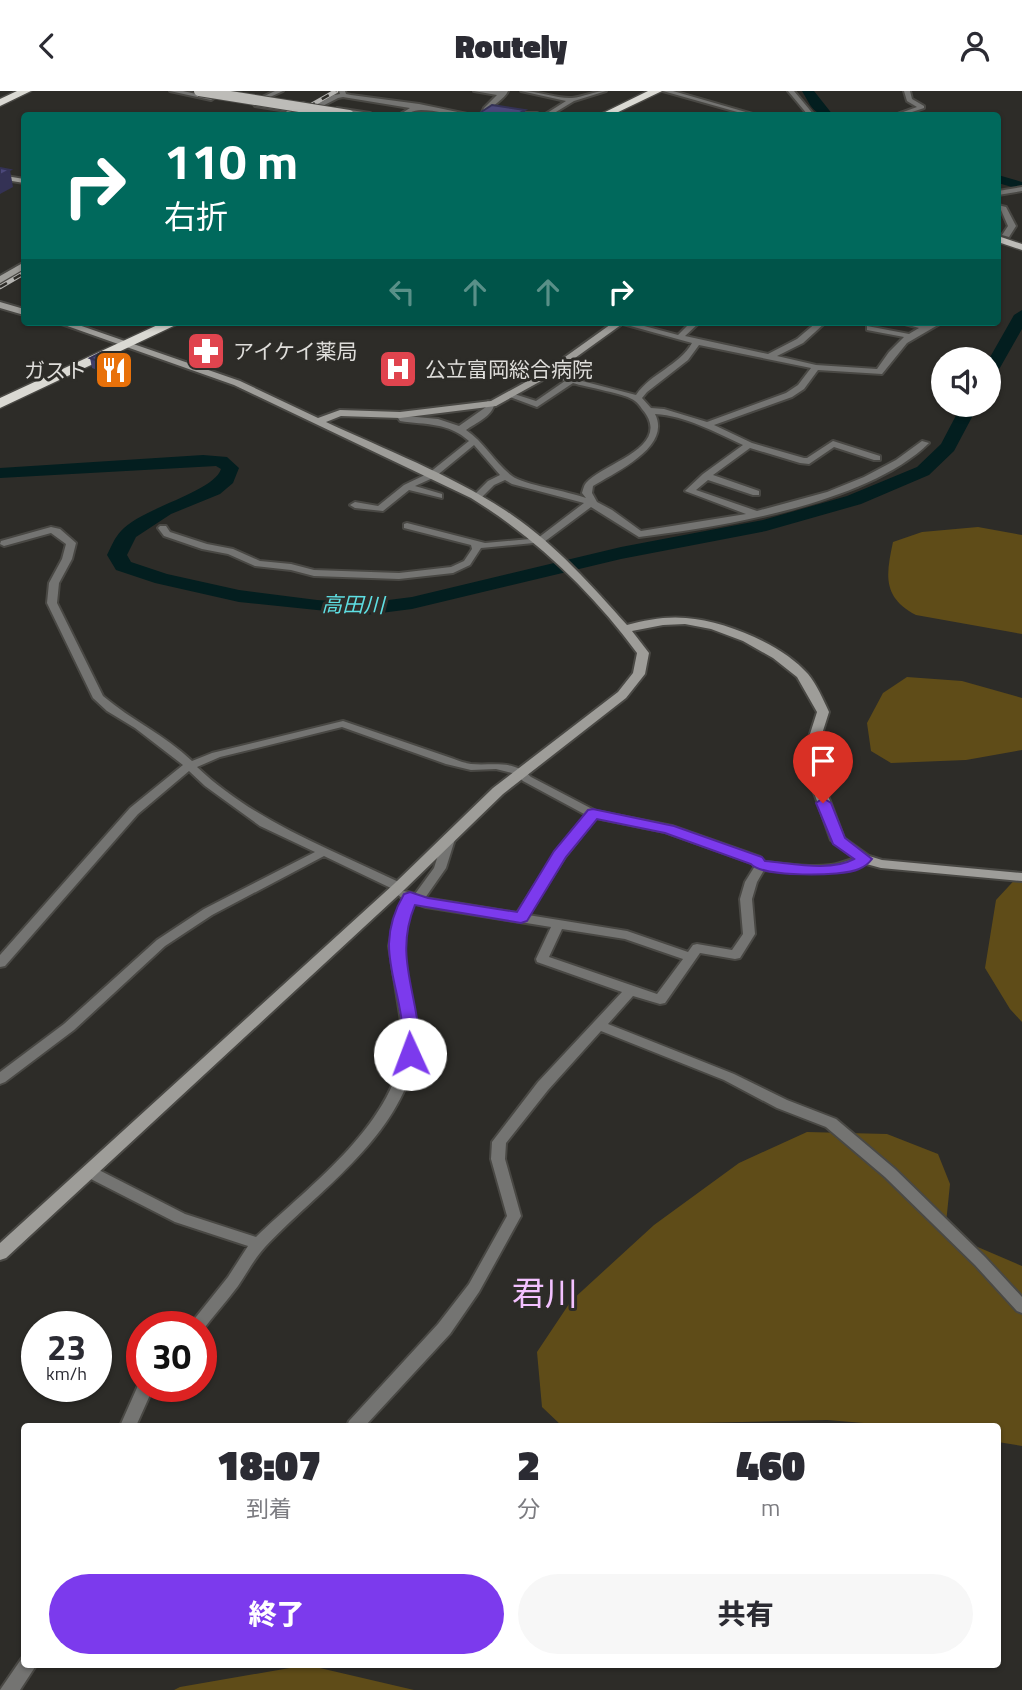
<!DOCTYPE html>
<html lang="ja">
<head>
<meta charset="utf-8">
<style>
	body { margin:0; font-family:"Titillium Web","Noto Sans JP",sans-serif; background:#f7f7f7; color:#2b2b33; height:100vh; display:flex; flex-direction:column; font-size:26px; white-space:nowrap }
	* { box-sizing:border-box; margin:0 }
	p { font-size:23px; color:#7c7c81 }
	.icon { flex:none; width:38px; height:38px; fill:none; stroke:currentColor; stroke-width:2; stroke-linecap:round; stroke-linejoin:round }
	.map { position:relative; flex:1; overflow:hidden }
	.panel { position:absolute; left:21px; top:1332px; width:980px; height:245px; display:flex; flex-direction:column; background:#fff; border-radius:7px; box-shadow:0 2px 5px #0004 }
	.panel>* { flex:none }
	.top-card { position:absolute; left:21px; top:21px; width:980px; height:214px; border-radius:7px; box-shadow:0 2px 5px #0004; background:#00695c; color:#fff; overflow:hidden }
	.fabs { position:absolute; left:931px; top:256px; display:grid; gap:14px }
	.fabs a { display:grid; place-items:center; width:70px; height:70px; border-radius:50%; background:#fff; box-shadow:0 2px 5px #0004; font-size:35px }
	.speed { position:absolute; left:21px; top:1220px; display:flex; gap:14px; font-size:35px; font-weight:700; text-align:center }
	.speed>* { display:grid; place-content:center; width:91px; height:91px; border-radius:50%; background:#fff; box-shadow:0 2px 5px #0004; line-height:1 }
	.speed small { font-size:18px; font-weight:400 }
	.speed .limit { border:10px solid #d22; background:#fff; color:#111 }
	.pin { position:absolute; display:grid; place-items:center; width:60px; height:60px; color:#fff; margin:-72px -30px; border-radius:50% 50% 50% 0; rotate:-45deg; box-shadow:0 0 7px #0007 }
	.pin .icon { rotate:45deg }
	.me { position:absolute; width:77px; margin:-38px; rotate:358deg; stroke-linejoin:round; filter:drop-shadow(0 0 5px #0008) }
	.turn { display:flex; align-items:center; gap:24px; height:147px; padding:0 28px; font-size:32px }
	.turn .icon { width:91px; height:91px; stroke-width:2.5 }
	.turn b { display:block; font-size:49px; line-height:60px }
	.lanes { display:flex; align-items:center; height:66px; padding:0 28px; background:#0003; justify-content:center; gap:35px; direction:ltr }
	.lanes .off { opacity:.35 }
	.eta { display:flex; justify-content:space-evenly; align-items:center; height:119px; text-align:center }
	.eta b { font-size:42px; font-weight:800; line-height:49px }
	.cta { display:flex; gap:14px; margin-top:auto; padding:14px 28px }
	.cta a { flex:1; height:80px; border-radius:42px; background:#7c3aed; color:#fff; font-size:28px; font-weight:800; line-height:80px; text-align:center }
	.cta a+a { background:#f7f7f7; color:#2b2b33 }
	header { display:flex; justify-content:space-between; align-items:center; height:91px; padding:0 28px; background:#fff; font-size:32px; font-weight:800 }
	.map>svg:first-child { display:block }
	.green { fill:#5f4c18 }
	.lines { fill:none; stroke-linecap:round; stroke-linejoin:round }
	.river { fill:#031e1f; fill-rule:evenodd }
	.street-casing { stroke:#494844; stroke-width:4 }
	.secondary-casing { stroke:#494844; stroke-width:4 }
	.primary-casing { stroke:#494844; stroke-width:3 }
	.highway-casing { stroke:#494844; stroke-width:3 }
	.street { fill:#747472; fill-rule:evenodd }
	.secondary { fill:#9e9d99; fill-rule:evenodd }
	.primary { fill:#bdbcb8; fill-rule:evenodd }
	.highway { fill:#dad9d3; fill-rule:evenodd }
	.rail-casing { stroke:#b4b3b0; stroke-width:4.5 }
	.rail { stroke:#2d2c28; stroke-width:2.5; stroke-dasharray:8; stroke-linecap:butt }
	.primary-bridge-casing { stroke:#494844; stroke-width:12; stroke-linecap:butt }
	.primary-bridge { stroke:#bdbcb8; stroke-width:10 }
	.wall { fill:#403e69 }
	.shaded-wall { fill:#343255 }
	.building { fill:#4b487a; stroke:#343255; stroke-width:2 }
	.route { fill:#7c3aed; stroke:#51269a; stroke-width:2 }
	.labels { text-anchor:middle; dominant-baseline:central; stroke-width:6; stroke-linejoin:round; paint-order:stroke }
	.far-poi-label { font-size:21px; fill:#deddda; stroke:#2d2c28; text-anchor:start }
	.far-water-label { font-size:21px; font-style:italic; fill:#5edfe3; stroke:#2d2c28 }
	.near-quarter-label { font-size:33px; fill:#f3c1ff; stroke:#2d2c28 }
</style>
</head>
<body>
<header><svg class="icon" aria-label="back" viewBox="0 0 24 24"><path d="M15 5l-7 7 7 7"/></svg>Routely<svg class="icon" aria-label="person" viewBox="0 0 24 24"><circle cx="12" cy="8" r="4"/><path d="M4 21q1-7 8-7t8 7"/></svg></header>
<div class="map">
<svg width="1022" height="1599" viewBox="0 0 1022 1599">
	<rect width="100%" height="100%" fill="#2d2c28"/>
	<!-- green -->
	<path class="green" d="M978,436L1022,444V543L916,524C882,506 886,484 893,451L922,441Z
		M907,586L962,590L1022,607V659L966,669L891,672L871,660L867,632L883,602Z
		M1022,781V931L1010,918L985,877L996,809Z
		M807,1041L887,1043L938,1063L950,1093L945,1142L1022,1175V1355L998,1351V1335H900L827,1329L562,1335L542,1316L537,1261L571,1210L654,1134L739,1072Z
		M307,1574L414,1599H174L180,1596Z"/>
	<g class="lines">
		<!-- river -->
		<path class="river" d="M802,0H814L833,24C812,24 812,16 802,0Z
			M998,84L1022,91V99L998,92Z
			M1022,219V238L997,282L989,287V268L1014,224Z
			M962,313H979L954,360L929,384L861,413L766,440L621,468L412,518L365,524L239,511L155,492L116,479L107,464C111,456 115,446 121,440C141,417 214,401 221,378L216,375L0,387V377L203,364L227,366L239,377L233,392L220,403L171,423L136,446L127,464L131,471L167,483L239,499L317,509L365,512L412,506L621,456L763,429L847,405L917,376L941,353Z"/>
		<defs>
			<path id="street" d="M170,0H183L214,7L211,9Z
				M275,0H283L257,12L293,19V21L255,15L252,11Z
				M339,0H345L346,3L351,4L419,13L472,24C455,26 438,19 421,19C413,19 407,24 399,24L410,17L343,6L338,7L305,24H298L334,4L340,3Z
				M474,0H508C505,8 491,14 487,24H481L484,17L497,4Z
				M521,0C538,0 558,8 572,7C584,6 594,0 606,0L574,10L551,24H544L566,10Z
				M663,0H673L756,24H748Z
				M788,0H794L814,24H808Z
				M904,0H910L912,8L924,15V17L903,24H895L917,16L907,10Z
				M337,17L370,22L373,24H361L335,20Z
				M510,22H537L540,24H507Z
				M1022,96V100L998,104V100Z
				M998,114L1006,116L1016,135L1009,146L1002,144L1008,135L1001,119L998,118Z
				M616,231H629L678,244L691,231H700L685,245L768,263L797,248L817,231H826L803,252L777,265L816,274L877,278L889,261L904,246L867,239V235L909,243L919,237L898,231L926,234L932,231H943L907,252L882,283L818,279L804,298L792,306L714,334L752,352L804,367H807L833,350L880,365V369H874L834,356L809,373L800,372L750,357L713,384L759,400V404H753L708,389L696,399L757,420L827,401L864,386L896,369L922,350L929,352C868,412 722,436 639,446L591,416L544,451L481,457L470,474L453,482L399,488L314,485L291,479L255,475L228,463L202,458L164,445L158,437L160,435H166L170,441L207,453L233,458L260,470L291,473L314,479L399,482L451,476L464,470L472,458L471,454L404,437V433L407,432L485,452L530,448L538,447L584,412L512,393L505,389L494,394L480,408H474V404L488,390L500,384L474,354L435,386L415,395L442,403V407L409,399L383,420L355,417L350,414L355,411L378,415L404,394L429,382L469,350C448,331 426,334 400,330L396,324L397,322H403L406,325L438,328L459,335L486,316L484,313L488,310L494,314C492,325 476,332 466,339C484,351 494,371 512,385C524,394 568,400 586,407L582,402C583,399 584,394 586,392C603,372 675,356 642,318C640,315 638,312 635,310C628,303 585,296 573,292L537,316L507,305L511,302L536,310L565,290L544,285L543,283L547,281L636,304C651,282 679,275 692,252ZM699,254L811,277L798,294L786,302L707,331L664,318L651,317L642,307L647,301L688,269ZM655,323C686,325 715,341 743,354L703,383L685,400L746,423L641,440L612,419L597,411L592,402L593,395C615,381 672,356 655,323Z
				M51,436L60,438L76,452L72,468L59,492L57,512L103,605C131,629 165,644 192,670L212,662L343,630L454,668C459,670 465,672 471,673C492,675 514,668 531,686L596,720L672,735L760,766L765,771C787,773 809,777 831,774C844,773 857,764 868,765L870,768L868,771C835,787 800,782 764,779L757,791L752,808L755,843L740,867L735,868L700,862L665,912L660,913L633,905L608,933L734,983L787,1009L836,1028L895,1078L985,1166L1022,1206V1222L1017,1220L975,1174L885,1086L826,1036L777,1017L724,989L601,940L548,999L506,1052L505,1068L521,1125L479,1201L450,1243L365,1335H347L349,1330L438,1233L469,1193L507,1125L491,1068L492,1051L538,991L622,901L537,871L536,868L551,836L426,816L414,812C409,825 403,839 402,853C400,894 425,931 414,973C392,1052 319,1099 265,1156C254,1168 247,1182 238,1195C226,1211 213,1225 202,1240L201,1236H188L228,1186L248,1155L175,1131L85,1085L83,1081L85,1077L90,1076L95,1077L185,1123L256,1146C311,1093 398,1031 404,949L389,855L393,834L403,808L398,804L400,801L404,800L415,803L434,777L444,745L450,741L456,745L446,777L425,807L517,822L556,761L586,724L523,690L516,683L496,678L471,679L446,673L342,636L220,666L197,676C255,731 332,759 403,793L405,796L403,799H395L324,765L212,824L165,855L74,939L5,991L0,993V981L64,933L157,849L204,818L315,761L260,735L205,695L189,680L138,723L5,875L0,876V864L130,717L183,674L135,637L107,620L93,607L47,512L49,492L62,468L66,453L51,442L4,455L0,453L1,450ZM596,727L665,741L752,772L755,775L745,791L740,808L743,843L732,859L697,853L693,854L688,861L627,840L528,824L565,766ZM562,838L625,848L683,868L657,903L549,866Z
				M140,1290L142,1295H154L136,1335H120Z
				M24,1566V1573H37L20,1599H0L22,1567Z"/>
			<path id="secondary" d="M303,12L310,14L289,24H280Z
				M0,84L24,88V92L0,88Z
				M21,173H24V178L0,192V185Z
				M0,211L24,218V224L0,217Z
				M56,231H70L240,290L318,327L340,319L400,321L491,310L544,281L614,231H625L550,285L496,315L400,327L341,325L326,331C388,360 455,385 512,424C556,454 592,495 627,534C646,529 666,525 686,527C725,530 782,553 808,583C817,594 823,608 829,621L814,668L844,747L869,765L882,769L1022,782V790L881,777L859,771L831,749L802,668L817,621L797,586L773,567L743,550L711,538L685,533L663,534L632,540L649,562L645,583L626,607L503,703L404,799L6,1167L0,1169V1152L394,793L493,697L618,601L633,582L637,562C592,501 536,447 471,407L234,294Z"/>
			<path id="primary" d="M998,145L1022,153V159L998,151Z"/>
			<path id="highway" d="M17,0H31L0,15V8Z
				M648,0H662L612,24H599Z
				M164,231H182L0,317V307Z"/>
		</defs>
		<!-- street casing -->
		<use href="#street" class="street-casing"/>
		<!-- secondary casing -->
		<use href="#secondary" class="secondary-casing"/>
		<!-- primary casing -->
		<use href="#primary" class="primary-casing"/>
		<!-- highway casing -->
		<use href="#highway" class="highway-casing"/>
		<!-- street -->
		<use href="#street" class="street"/>
		<!-- secondary -->
		<use href="#secondary" class="secondary"/>
		<!-- primary -->
		<use href="#primary" class="primary"/>
		<!-- highway -->
		<use href="#highway" class="highway"/>
		<defs>
			<path id="rail" d="M294,24L336,0
				M0,196L24,182"/>
		</defs>
		<!-- rail casing -->
		<use href="#rail" class="rail-casing"/>
		<!-- rail -->
		<use href="#rail" class="rail"/>
		<defs>
			<path id="primary-bridge" d="M199,0L349,24"/>
		</defs>
		<!-- primary-bridge casing -->
		<use href="#primary-bridge" class="primary-bridge-casing"/>
		<!-- primary-bridge -->
		<use href="#primary-bridge" class="primary-bridge"/>
	</g>
	<!-- wall -->
	<path class="wall" d="M90,267L130,270L131,280L119,287L92,277Z"/>
	<!-- shaded-wall -->
	<path class="shaded-wall" d="M525,19V24H516Z
		M10,79L13,96L0,103V84Z
		M130,270L131,280L119,287L117,277Z"/>
	<!-- building -->
	<path class="building" d="M492,14L525,19L516,24H487L478,23Z
		M0,77L10,79L0,84Z
		M102,261L130,270L117,277L90,267Z"/>
	<!-- route -->
	<path class="route" d="M823,707L831,712L845,747L872,768C869,772 864,776 859,778C842,786 761,786 751,773L665,742L597,728L566,766L527,830L521,832L415,814C392,869 422,907 419,963L410,969L404,967C399,959 403,950 403,941C399,888 373,856 404,803L410,801L428,807L517,821L554,760L588,719L593,718L674,735L762,766L765,770C791,772 830,781 854,768L833,753L816,712Z"/>
	<!-- icons -->
	<defs>
		<symbol id="pharmacy-square" viewBox="-11 -11 22 22"><rect x="-9" y="-9" width="18" height="18" rx="4" fill="#e0444e" stroke="#2d2c28"/><path d="M-2-6h4v4h4v4h-4v4h-4v-4h-4v-4h4Z" fill="#fff"/></symbol>
		<symbol id="hospital-square" viewBox="-11 -11 22 22"><rect x="-9" y="-9" width="18" height="18" rx="4" fill="#e0444e" stroke="#2d2c28"/><path d="M-5-5h3v3.5h4V-5h3V5h-3V1.5h-4V5h-3Z" fill="#fff"/></symbol>
		<symbol id="restaurant-square" viewBox="-11 -11 22 22"><rect x="-9" y="-9" width="18" height="18" rx="4" fill="#e8710a" stroke="#2d2c28"/><path d="M-5-6h1v4h1v-4h1v4h1v-4h1v5L-1.5 .5V6h-2V.5L-5-1ZM5-6V6H3V1.5H1.5Q1.5-4 5-6Z" fill="#fff"/></symbol>
	</defs>
	<g fill-rule="evenodd">
		<use href="#pharmacy-square" x="184" y="238" width="44" height="44"/>
		<use href="#hospital-square" x="376" y="256" width="44" height="44"/>
		<use href="#restaurant-square" x="92" y="257" width="44" height="44"/>
	</g>
	<g class="labels">
		<!-- far-poi labels -->
		<g class="far-poi-label">
			<text x="233" y="260">アイケイ薬局</text>
			<text x="425" y="278">公立富岡総合病院</text>
			<text x="87" y="279" text-anchor="end">ガスト</text>
		</g>
		<!-- far-water labels -->
		<g class="far-water-label">
			<text transform="translate(353 513) rotate(1)">高田川</text>
		</g>
		<!-- near-quarter labels -->
		<g class="near-quarter-label">
			<text x="545" y="1202">君川</text>
		</g>
	</g>
</svg>
<div class="fabs">
<a><svg class="icon" aria-label="sound" viewBox="0 0 24 24"><path d="M4 9h4l5-4v14l-5-4H4zM17 9q2 3 0 6"/></svg></a>
</div>
<div class="speed"><div>23<small>km/h</small></div><div class="limit">30</div></div>
<div class="pin" style="left:823px;top:712px;background:#d93025"><svg class="icon" aria-label="arrive" viewBox="0 0 24 24"><path d="M6 21V4h12l-3 4 3 4H6"/></svg></div>
<svg class="me" style="left:410px;top:963px" viewBox="-20 -20 40 40"><circle r="19" fill="#fff"/><path d="M0-13L10 11 0 6-10 11z" fill="#7c3aed"/></svg>
<div class="top-card">
<div class="turn"><svg class="icon" aria-label="right" viewBox="0 0 24 24"><path d="M7 20v-9h11M14 6l5 5-5 5"/></svg><div><b>110 m</b>右折</div></div>
<div class="lanes"><svg class="icon off" aria-label="left" viewBox="0 0 24 24"><path d="M17 20v-9H6M10 6l-5 5 5 5"/></svg><svg class="icon off" aria-label="ahead" viewBox="0 0 24 24"><path d="M12 20V5M6 11l6-6 6 6"/></svg><svg class="icon off" aria-label="ahead" viewBox="0 0 24 24"><path d="M12 20V5M6 11l6-6 6 6"/></svg><svg class="icon" aria-label="right" viewBox="0 0 24 24"><path d="M7 20v-9h11M14 6l5 5-5 5"/></svg></div>
</div>
<section class="panel">
<div class="eta">
<div><b>18:07</b><p>到着</p></div>
<div><b>2</b><p>分</p></div>
<div><b>460</b><p>m</p></div>
</div>
<div class="cta"><a>終了</a><a>共有</a></div>
</section>
</div>
</body>
</html>
